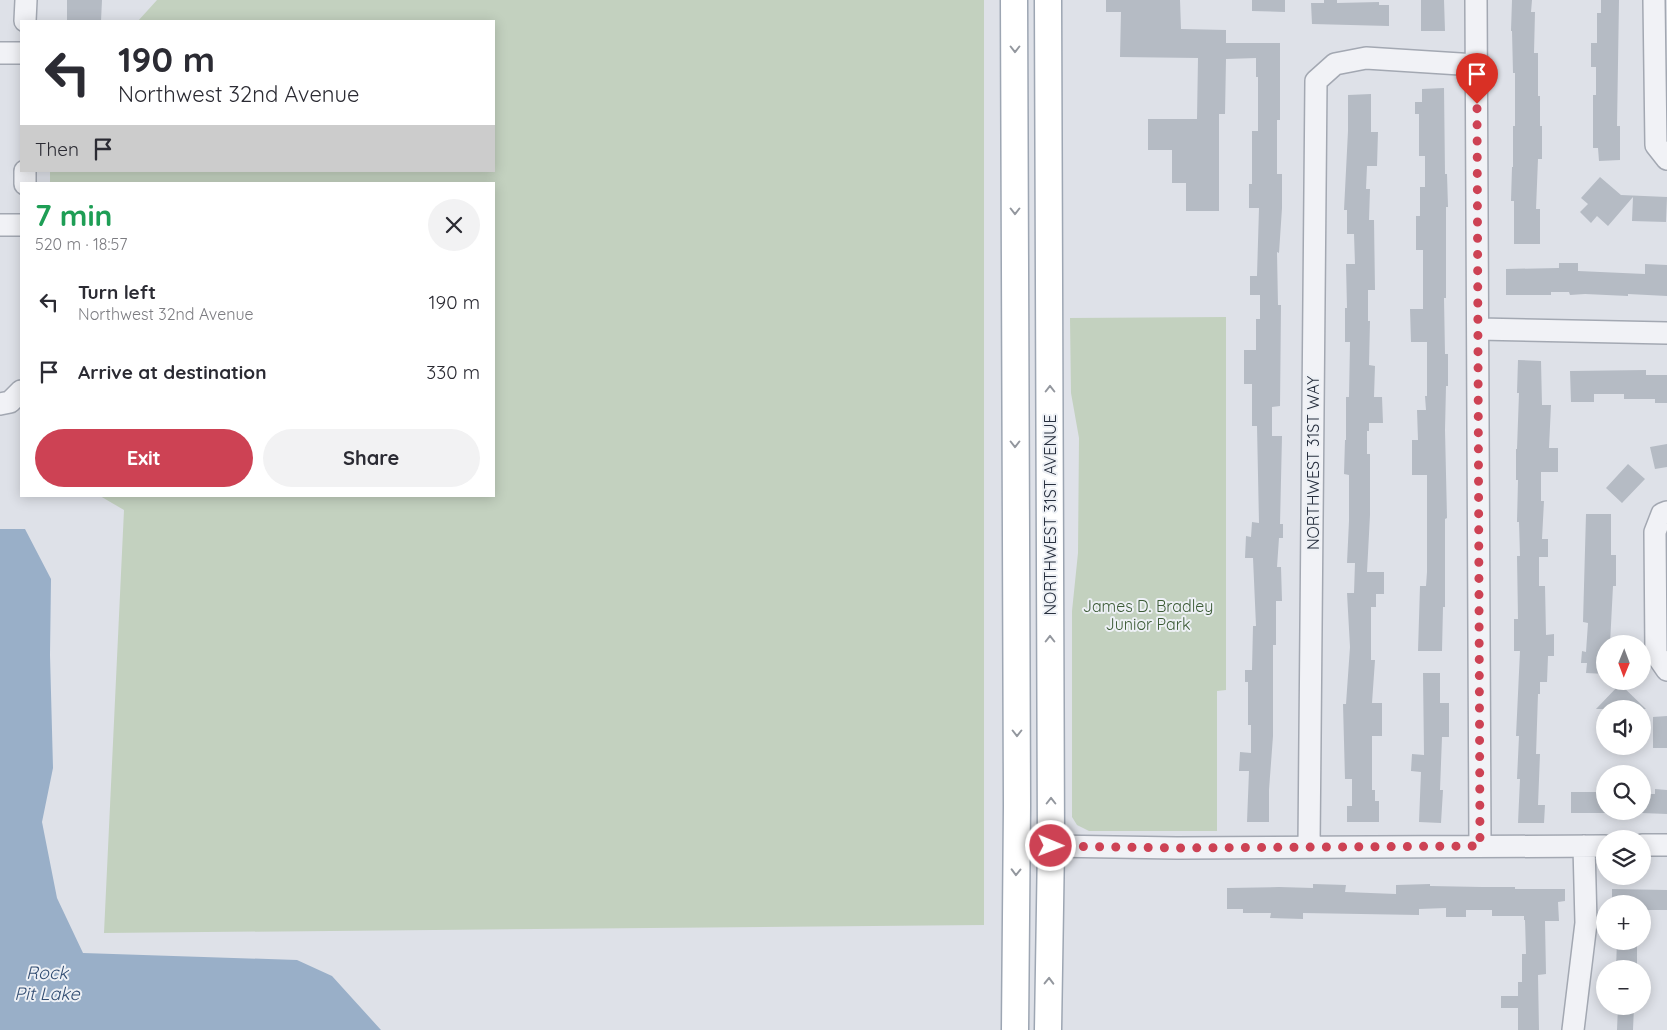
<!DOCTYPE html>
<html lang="en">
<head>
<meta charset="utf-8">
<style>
	body { margin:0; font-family:Quicksand,sans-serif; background:#f2f2f3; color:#2b2b33; height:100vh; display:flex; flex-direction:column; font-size:19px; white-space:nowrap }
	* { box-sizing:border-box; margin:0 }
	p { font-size:16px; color:#7c7c81 }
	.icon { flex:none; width:28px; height:28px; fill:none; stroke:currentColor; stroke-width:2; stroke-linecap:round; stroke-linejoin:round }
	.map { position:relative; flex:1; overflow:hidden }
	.panel { position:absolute; left:20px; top:182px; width:475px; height:315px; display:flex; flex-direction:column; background:#fff; border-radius:0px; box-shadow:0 2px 12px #0003 }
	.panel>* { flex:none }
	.top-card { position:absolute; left:20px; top:20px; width:475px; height:152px; border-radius:0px; box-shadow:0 2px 12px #0003; background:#fff; color:#2b2b33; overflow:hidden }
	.needle { width:32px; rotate:181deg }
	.buttons { position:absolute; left:1596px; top:635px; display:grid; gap:10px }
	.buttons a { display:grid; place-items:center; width:55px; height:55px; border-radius:50%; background:#fff; box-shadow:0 2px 12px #0003; font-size:25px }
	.pin { position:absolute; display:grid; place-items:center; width:42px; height:42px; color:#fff; margin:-51px -21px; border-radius:50% 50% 50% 0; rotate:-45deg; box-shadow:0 0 5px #0007 }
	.pin .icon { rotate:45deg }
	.me { position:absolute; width:55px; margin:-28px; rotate:91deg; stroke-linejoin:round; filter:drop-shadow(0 0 4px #0008) }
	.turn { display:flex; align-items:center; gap:18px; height:105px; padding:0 15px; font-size:22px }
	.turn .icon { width:65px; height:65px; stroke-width:2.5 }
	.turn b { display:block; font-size:35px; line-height:42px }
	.then { display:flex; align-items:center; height:48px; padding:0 15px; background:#0003; gap:10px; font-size:19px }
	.round { display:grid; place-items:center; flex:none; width:52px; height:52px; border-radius:26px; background:#f2f2f3 }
	.headline { display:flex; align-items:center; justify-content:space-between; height:85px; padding:0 15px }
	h1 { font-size:30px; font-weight:700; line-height:38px; color:#1e9e55 }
	.button { display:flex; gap:10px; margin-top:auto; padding:10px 15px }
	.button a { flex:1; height:58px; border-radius:30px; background:#cd4254; color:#fff; font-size:20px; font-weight:700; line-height:58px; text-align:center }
	.button a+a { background:#f2f2f3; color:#2b2b33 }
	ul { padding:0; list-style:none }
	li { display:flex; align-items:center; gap:15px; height:70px; padding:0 15px }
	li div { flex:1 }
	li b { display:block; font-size:19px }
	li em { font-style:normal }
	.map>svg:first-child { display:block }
	.green { fill:#c3d1bf }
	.water { fill:#99afc8 }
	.building { fill:#b5bbc4 }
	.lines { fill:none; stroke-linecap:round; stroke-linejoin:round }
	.minor-casing { stroke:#a3a8b2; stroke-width:24 }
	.major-casing { stroke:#9da6b3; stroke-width:29 }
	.minor { stroke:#f1f2f6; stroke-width:21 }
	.major { stroke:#fff; stroke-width:26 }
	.oneway { stroke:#93979e }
	.route { stroke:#cd4254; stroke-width:9; stroke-dasharray:0 16.2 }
	.labels { text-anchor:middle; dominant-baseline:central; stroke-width:4; stroke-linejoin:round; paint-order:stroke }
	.street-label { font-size:16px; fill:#272f3e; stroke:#edf0f5 }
	.park-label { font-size:16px; fill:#3b5a35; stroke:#edf0f5 }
	.water-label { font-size:18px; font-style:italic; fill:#324d72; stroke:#edf0f5 }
</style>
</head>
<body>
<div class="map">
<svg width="1667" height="1030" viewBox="0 0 1667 1030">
	<rect width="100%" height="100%" fill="#dee1e8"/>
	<!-- green -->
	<path class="green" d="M157,0H984V925L104,933L124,510L100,496H494V184H50V171H494V21H138Z
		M1226,317V690L1217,691V831H1089L1077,825L1072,817V611L1078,553L1079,438L1071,393L1070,318Z"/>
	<!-- water -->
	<path class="water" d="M0,529H25L51,579L50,655L53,768L42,822L57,898L83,953L297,960L332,976L381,1030H0Z"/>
	<!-- building -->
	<path class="building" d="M67,0H102L101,21H67Z
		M1106,0H1180L1181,29L1226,30V43H1280V120H1277V174H1282V208L1279,253L1277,252L1278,305H1281L1280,406L1272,407V436H1282L1280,524H1283V538H1279L1277,567H1281L1282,601H1276V645H1273V736L1269,790V822H1247L1249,771H1239L1240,752L1251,753V725H1248V682H1245V670H1252L1253,626H1256L1253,558H1245L1246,536L1251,537L1252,522L1259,523L1257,426H1252V384H1244V350H1256V319H1260V295H1250V276H1257L1259,208H1249V184H1252V131H1258V77H1256V58L1226,59L1225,114H1219V211H1186V183H1172V150H1148V119H1197L1198,58L1120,57L1121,12H1106Z
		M1252,0H1285V12L1252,11Z
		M1324,0H1337V3L1379,2V5H1389V26L1312,24L1311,3H1324Z
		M1421,0H1444L1445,31H1421Z
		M1512,0H1532L1531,12H1535L1534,53H1538V96H1540V126H1542V159H1538L1536,209H1540V244H1514V201H1511L1512,167H1513V126H1515V73H1513L1512,31H1511Z
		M1601,0H1619L1617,126H1620V160L1599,161L1598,148H1593V95H1596V67H1591V43H1597V13H1601Z
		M1444,88L1445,174H1447L1448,207H1446V298H1444L1445,354H1448V386H1446L1445,430L1447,518L1445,519V607H1443L1442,651H1418L1420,586H1426L1427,572V475H1412V440H1418L1417,410H1426L1425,396H1427V342H1411L1410,309H1423V250H1416V216H1420V187H1425V156H1419V114H1415V102H1422V89Z
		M1371,94V132H1378L1377,166H1367L1366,189H1370L1369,220H1374L1375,290H1368V321H1370L1369,365L1375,366L1374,397H1382L1383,423H1369V431H1367V454H1370V515L1367,572H1384V594H1376V607H1371V660H1375L1372,703H1382V736H1372V790H1375V801H1379V822H1347V806H1352V779H1345L1343,704H1346L1350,647L1347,593H1354L1355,563H1347L1349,521V475L1344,474L1345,440H1346V397H1349L1350,342H1345V308H1347L1346,264H1355L1354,234H1347V210H1344L1348,131V95Z
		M1600,177L1621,195L1667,197L1666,222L1632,221L1633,197L1608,226L1597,216L1591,223L1580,212L1588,204L1581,198Z
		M1559,263H1578V271L1645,274V264L1667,265V296L1628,294V296L1585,294L1570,295L1569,292H1551V295H1506V269L1559,268Z
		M1518,360L1541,361L1542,405H1551L1549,448H1558V472H1541V501H1544L1542,539H1548V557H1539V586H1545L1546,635L1554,634V656H1548L1547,682H1540V694H1538L1536,754H1540L1538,805H1545L1544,823H1518L1520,779H1517L1519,736H1516L1520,651H1514V619H1518L1517,556H1520L1519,522H1517L1518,480H1516V449H1517L1519,393H1517Z
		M1646,370V375H1667V403H1655V399H1624V394H1594V402H1571L1570,371Z
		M1667,444V467L1655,469L1650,447Z
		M1628,464L1645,479L1622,503L1606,488Z
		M1586,514H1611V555H1616V586H1613L1610,644H1605V674L1586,673L1587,663H1581L1582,651L1586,652L1588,623L1583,622Z
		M1423,673H1440V703H1449V737H1442L1440,790H1443L1441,823L1419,822L1421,772L1411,771L1412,754L1424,755Z
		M1620,684L1646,709H1596Z
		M1667,716V748H1653V717Z
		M1655,789L1667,790V814L1642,813V794H1655Z
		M1571,792H1605V813H1571Z
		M1313,884L1346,885L1345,892L1396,894V885L1430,884V886L1482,887H1515V889H1565V901L1558,902L1559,921H1545L1546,974L1538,975L1539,1030H1518V1008H1501V996H1518V982H1522V954H1526L1525,920H1524V916H1492V910H1466V917H1446V908L1419,909V915L1303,913V919L1270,918L1271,913H1243V909H1227V888L1279,887L1313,888Z
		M1612,889L1667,890V910H1642V904H1612Z
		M1617,941H1637V969H1616Z
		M1618,1006H1634L1633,1030H1617Z"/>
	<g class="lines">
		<defs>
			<path id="minor" d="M1476,0L1480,846
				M1654,0L1656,145L1667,159
				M25,21L26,0
				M0,53H21
				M25,184V171
				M0,225H21
				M1479,329L1667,333
				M0,404L10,402L21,391
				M1667,512L1662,514L1655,532L1656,654L1667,670
				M1642,845H1667
				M1051,846L1177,848L1605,846
				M1309,846L1316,81L1335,64L1366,58L1476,65
				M1573,1030L1586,923L1584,846"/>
			<path id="major" d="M1014,0L1017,806L1015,1030
				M1048,0L1051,846L1048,1030"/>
		</defs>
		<!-- minor casing -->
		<use href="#minor" class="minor-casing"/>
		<!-- major casing -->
		<use href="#major" class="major-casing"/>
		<!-- minor -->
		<use href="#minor" class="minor"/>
		<!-- major -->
		<use href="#major" class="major"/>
	</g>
	<!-- one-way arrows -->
	<defs><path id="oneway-chevron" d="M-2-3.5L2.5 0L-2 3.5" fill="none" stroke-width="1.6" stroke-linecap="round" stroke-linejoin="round" transform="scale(1.25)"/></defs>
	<g class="oneway">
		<use href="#oneway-chevron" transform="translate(1015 49) rotate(90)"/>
		<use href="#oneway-chevron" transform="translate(1015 211) rotate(90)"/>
		<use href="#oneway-chevron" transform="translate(1050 389) rotate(-90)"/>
		<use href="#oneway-chevron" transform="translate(1015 444) rotate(90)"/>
		<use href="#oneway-chevron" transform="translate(1050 639) rotate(-90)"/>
		<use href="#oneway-chevron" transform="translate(1017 733) rotate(90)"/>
		<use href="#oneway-chevron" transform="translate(1051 801) rotate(-90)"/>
		<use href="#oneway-chevron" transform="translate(1016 872) rotate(91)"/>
		<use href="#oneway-chevron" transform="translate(1049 981) rotate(-89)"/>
	</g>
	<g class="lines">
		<!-- route -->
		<path class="route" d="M1051,846L1177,848L1480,846L1477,104"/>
	</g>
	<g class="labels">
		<!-- street labels -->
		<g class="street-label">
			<text transform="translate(1313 463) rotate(-90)">NORTHWEST 31ST WAY</text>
			<text transform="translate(1050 515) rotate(-90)">NORTHWEST 31ST AVENUE</text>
		</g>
		<!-- park labels -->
		<g class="park-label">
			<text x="1148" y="606">James D. Bradley<tspan x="1148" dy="18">Junior Park</tspan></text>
		</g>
		<!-- water labels -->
		<g class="water-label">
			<text x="47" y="972">Rock<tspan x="47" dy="21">Pit Lake</tspan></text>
		</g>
	</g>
</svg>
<div class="buttons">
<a><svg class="needle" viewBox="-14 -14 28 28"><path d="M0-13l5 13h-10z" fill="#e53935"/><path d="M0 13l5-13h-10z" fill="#7c7c81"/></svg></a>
<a><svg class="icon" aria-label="sound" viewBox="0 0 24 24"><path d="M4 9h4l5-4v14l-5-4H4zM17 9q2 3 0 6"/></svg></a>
<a><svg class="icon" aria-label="search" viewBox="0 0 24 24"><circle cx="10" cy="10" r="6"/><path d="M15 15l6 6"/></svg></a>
<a><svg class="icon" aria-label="layers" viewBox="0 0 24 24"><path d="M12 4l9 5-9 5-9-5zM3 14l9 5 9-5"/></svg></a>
<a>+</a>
<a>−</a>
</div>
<div class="pin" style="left:1477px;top:104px;background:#d93025"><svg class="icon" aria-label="arrive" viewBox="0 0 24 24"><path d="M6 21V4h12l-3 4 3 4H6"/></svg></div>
<svg class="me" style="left:1051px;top:846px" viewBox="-20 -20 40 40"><circle r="17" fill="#cd4254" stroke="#fff" stroke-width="3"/><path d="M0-11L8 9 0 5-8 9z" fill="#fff"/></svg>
<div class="top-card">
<div class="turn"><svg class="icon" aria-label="left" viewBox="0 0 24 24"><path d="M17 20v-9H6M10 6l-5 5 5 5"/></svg><div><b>190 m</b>Northwest 32nd Avenue</div></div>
<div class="then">Then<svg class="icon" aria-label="arrive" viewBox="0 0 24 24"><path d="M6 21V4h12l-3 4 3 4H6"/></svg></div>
</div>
<section class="panel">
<div class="headline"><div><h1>7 min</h1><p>520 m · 18:57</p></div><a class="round"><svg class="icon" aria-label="close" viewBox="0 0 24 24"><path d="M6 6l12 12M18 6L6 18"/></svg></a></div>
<ul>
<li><svg class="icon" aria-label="left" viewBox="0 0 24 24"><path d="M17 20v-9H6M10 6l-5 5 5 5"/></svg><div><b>Turn left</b><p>Northwest 32nd Avenue</p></div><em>190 m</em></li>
<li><svg class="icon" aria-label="arrive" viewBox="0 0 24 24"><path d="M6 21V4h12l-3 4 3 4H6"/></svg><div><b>Arrive at destination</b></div><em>330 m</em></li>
</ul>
<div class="button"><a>Exit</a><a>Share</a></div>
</section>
</div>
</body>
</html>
